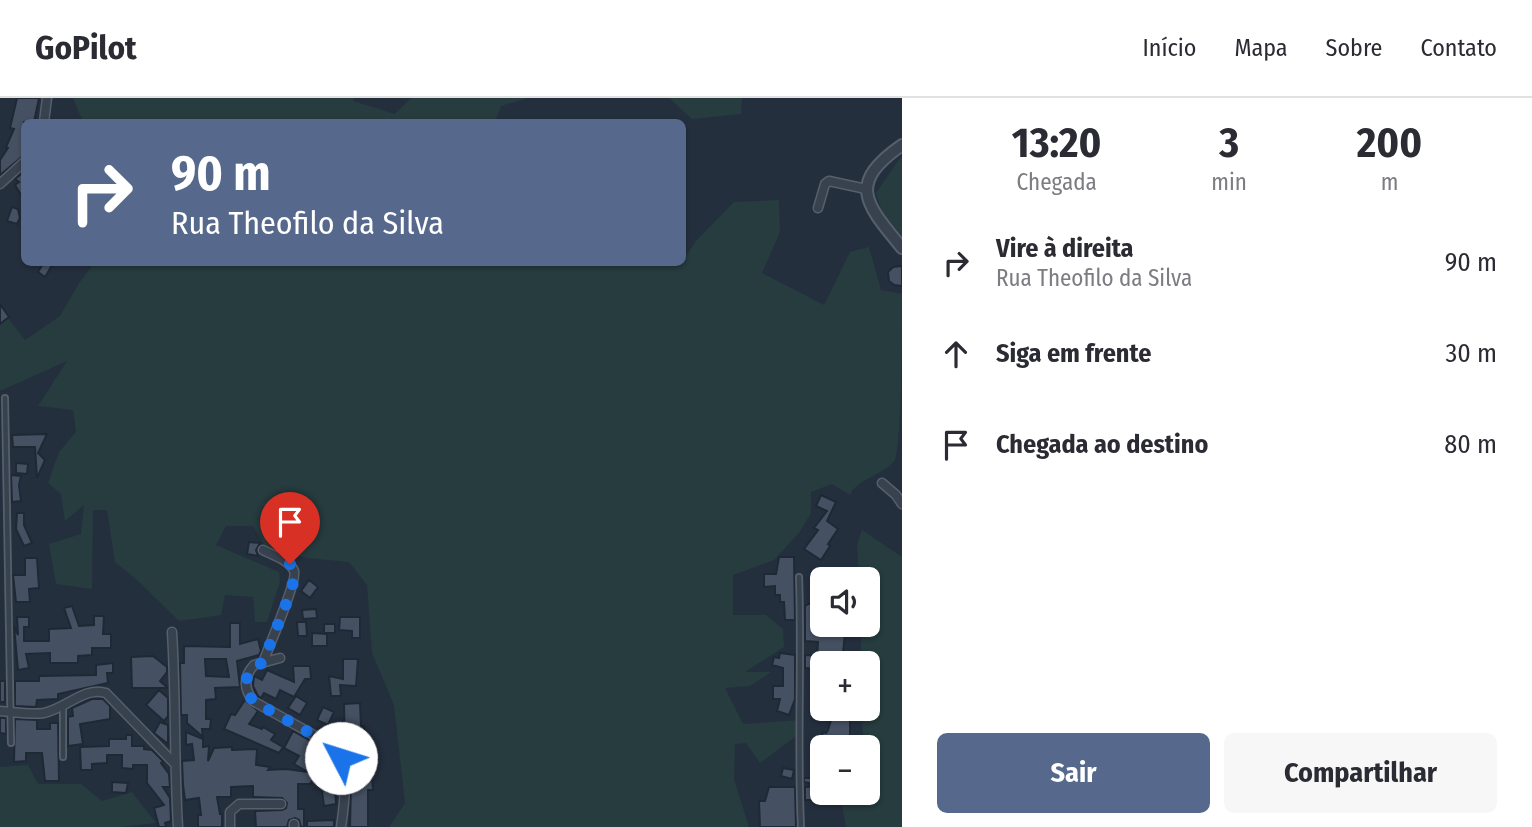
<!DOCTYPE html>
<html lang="pt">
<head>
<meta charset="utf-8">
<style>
	body { margin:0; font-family:"Fira Sans Condensed",sans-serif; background:#f7f7f7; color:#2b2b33; height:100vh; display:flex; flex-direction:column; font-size:26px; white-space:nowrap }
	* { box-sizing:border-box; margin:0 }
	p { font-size:23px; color:#7c7c81 }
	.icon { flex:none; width:38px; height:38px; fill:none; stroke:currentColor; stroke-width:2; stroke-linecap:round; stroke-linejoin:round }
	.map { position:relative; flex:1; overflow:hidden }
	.side { display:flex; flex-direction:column; background:#fff; width:630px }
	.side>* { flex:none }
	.guide { position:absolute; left:21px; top:21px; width:665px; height:147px; border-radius:10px; box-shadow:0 2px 5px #0004; background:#56698c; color:#fff; overflow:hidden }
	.controls { position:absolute; left:810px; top:469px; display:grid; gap:14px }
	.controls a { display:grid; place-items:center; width:70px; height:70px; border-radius:10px; background:#fff; box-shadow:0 2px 5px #0004; font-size:35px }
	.pin { position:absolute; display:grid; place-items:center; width:60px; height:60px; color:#fff; margin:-72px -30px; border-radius:50% 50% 50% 0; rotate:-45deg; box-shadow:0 0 7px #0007 }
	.pin .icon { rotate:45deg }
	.me { position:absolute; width:77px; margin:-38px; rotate:310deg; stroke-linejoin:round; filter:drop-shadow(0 0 5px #0008) }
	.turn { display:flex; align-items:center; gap:24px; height:147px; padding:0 35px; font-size:32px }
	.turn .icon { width:91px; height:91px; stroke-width:2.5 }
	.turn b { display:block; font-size:49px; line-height:60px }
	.eta { display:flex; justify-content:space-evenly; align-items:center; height:119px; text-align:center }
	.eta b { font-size:42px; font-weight:700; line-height:49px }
	.cta { display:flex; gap:14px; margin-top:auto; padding:14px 35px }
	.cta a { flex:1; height:80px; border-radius:10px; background:#56698c; color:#fff; font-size:28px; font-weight:700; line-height:80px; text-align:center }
	.cta a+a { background:#f7f7f7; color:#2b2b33 }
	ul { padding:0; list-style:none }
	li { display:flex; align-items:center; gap:21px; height:91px; padding:0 35px }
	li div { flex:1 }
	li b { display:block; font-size:26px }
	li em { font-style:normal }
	header { display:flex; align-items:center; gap:42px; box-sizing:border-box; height:98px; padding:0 35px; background:#fff; border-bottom:2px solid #e1e1e2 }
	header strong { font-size:33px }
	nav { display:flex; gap:38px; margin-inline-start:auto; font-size:24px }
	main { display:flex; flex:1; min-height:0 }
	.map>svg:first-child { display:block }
	.green { fill:#263c3f }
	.building { fill:#455162; stroke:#1f2835; stroke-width:2; fill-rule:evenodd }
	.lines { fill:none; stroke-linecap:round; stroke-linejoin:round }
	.service-casing { stroke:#565f6c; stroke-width:8 }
	.minor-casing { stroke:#565f6c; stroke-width:11 }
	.tertiary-casing { stroke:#565f6c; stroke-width:14 }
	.service { stroke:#38414e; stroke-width:4.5 }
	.minor { stroke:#38414e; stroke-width:8 }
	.tertiary { stroke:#38414e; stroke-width:10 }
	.route { stroke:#1a73e8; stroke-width:12; stroke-dasharray:0 21.6 }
</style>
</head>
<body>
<header>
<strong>GoPilot</strong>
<nav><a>Início</a><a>Mapa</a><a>Sobre</a><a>Contato</a></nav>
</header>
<main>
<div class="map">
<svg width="902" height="729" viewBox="0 0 902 729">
	<rect width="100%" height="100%" fill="#242f3e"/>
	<!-- green -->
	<path class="green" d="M73,0H354L353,3L395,16L411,0H528L501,8L495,24H83Z
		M669,0H742L741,16L692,21Z
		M900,60H902V140L885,123L876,95Z
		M779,102L780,134L762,175L824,207L850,154L869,149L881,192L902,196C902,223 902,346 895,362C883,378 858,380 850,397L832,386L811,394V415L799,435L774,462L733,477V517H766L783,531L784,549L745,574H771L750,588L725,590L743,626L800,622L799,636L760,665L746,645L735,646L734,681L749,729H389L405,705L394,607L372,555L367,487L349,464L307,460L266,449L253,428H226L216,447L279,474L280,484L267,524H255L253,499L225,497L221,517L179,523L136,481L115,464L107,412H93L92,491L56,486L49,446L81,436L84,407L65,423L61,396L48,385L59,354L76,334L73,312L38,308L67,263L0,293V210L25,242L60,218L79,185L92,168V165L682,164L683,158H686L696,143L734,104Z
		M862,432L902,459V729H846L840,695H868V649H863L862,611H868V565H861V527H868V481H859L857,447Z
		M28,667L38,686H81L102,703L132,694L156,725L120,729H0V669Z"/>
	<!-- building -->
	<path class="building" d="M17,0H39L34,24H24L23,58L0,77V62L8,50L6,49L14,31L10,30Z
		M21,76L24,78V102L15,87L19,84L15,81Z
		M12,109L18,111L20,120L17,126L7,123Z
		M44,164H54L45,179L38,174Z
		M902,168V188L894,187L889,183L888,174L893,169Z
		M0,206L9,219L0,226Z
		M47,336L38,355L45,362L37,380L35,349H13L12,337Z
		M16,365L28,366L27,376L16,375Z
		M11,377L21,378L19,387L21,403L12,404Z
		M821,397L836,404L827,423L838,431L828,446L830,448L821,462L804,451L818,432L814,430L827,413L816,408Z
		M17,415H24V427L32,445L24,448L16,431Z
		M249,444L260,445L256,452L258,458L247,456Z
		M779,459H794L795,522H785L784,504H780V497H775V488L764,489V476H776Z
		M25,460H37L39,490L29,491L30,504H16L13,477H25Z
		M309,482L318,489L310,500L301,493Z
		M810,505L822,527H848V536H845L843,555H848V564L832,563V565H822V569L815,568V571L805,570V557L817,558L818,544L805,543V508Z
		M72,508L79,528L94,527V518H104L103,536H111V550H92V557L78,558V565H50V555L26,556L29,570L18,572L14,528L18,537L17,519H29V529H24V543H49V531L71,530L64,510Z
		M316,511L317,520L303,521L302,512Z
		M340,519H360V540H352V533L339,532Z
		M297,524H306L307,538H298Z
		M230,525H240V546L258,541L261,553L259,557L237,563L240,589L215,590L216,601L206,602V621H211L210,631H202L203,639L187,625V617H181L180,565H184V548L230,549ZM205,561H226L229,579L206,578Z
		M324,526H335V535H324Z
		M312,535L327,536V548H312Z
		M780,555L795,557V601L789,617L777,613L780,601H773V588H783V570L772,567L774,559L779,560Z
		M153,558L167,569V574L160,583L168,590H132L131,559Z
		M343,561H358L356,588L340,587L341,598H331L329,578L343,581Z
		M113,565V575H107L108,585L58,596V601L37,602L36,609L15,608V583H39V578L96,577V567Z
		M293,568H310L311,581H305L294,599L280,592L276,601L264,595L261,600L258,598L253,588L254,578L262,582L267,572L294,584Z
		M0,583H5V604H0Z
		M159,592L168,600V618L164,623L146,607Z
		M296,598L307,605L300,617L288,610Z
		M92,601H103L110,608V621L80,626L83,646L68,648V619L73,618L72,610Z
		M245,602L258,613L249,626L262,631L263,629L275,636L271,642L283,649L279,655L224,631L231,616L235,617Z
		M360,605L361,629L364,628L367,678L372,677L373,692H368V729H350L351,684L345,658L344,606Z
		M323,609L334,614L328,627L317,622Z
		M831,611H850V649H841L842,647L821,641L823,634L826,635L828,632L831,622Z
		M0,620H6V636L0,635Z
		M15,621L37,622V631H50V625H58L59,683H45L42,655H26V663L14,664Z
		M160,624L168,627V646L154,635Z
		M293,633L321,649L331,658L310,686H298V711H304V729H301L299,722L295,720L289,722L287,729H256L255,713L282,712L286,710L287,705L282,700L253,699V688L231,689V699H217L220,716H222V729H198V717H201L199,700L185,702L183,687L182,663L194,662L192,646L186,647V634L203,641V649L209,648L208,663L214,650L232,649V652L257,651L256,667L270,669L268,672L286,671L308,674L294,666L299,658L284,650Z
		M126,637H132V648H144V651L152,652L163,663L161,665L169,676L170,689H163L170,700L171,723L165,725L166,729H159L154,710L164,707L147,685V667H133V671L122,670V657H107V665L92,666V672H81L80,649L109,648V641H126Z
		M783,670L794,672L792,681L781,678Z
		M804,680H822V688L804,684Z
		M112,684L128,685L126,695L112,694Z
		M818,688V702H805V689Z
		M769,689H795L796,729H760L759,703H765Z
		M335,691L336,706L324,708L322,693Z
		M334,722V729H307V723Z"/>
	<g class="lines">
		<defs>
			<path id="service" d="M5,300L11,645
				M799,479C802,562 797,646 801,729
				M63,610V659"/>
			<path id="minor" d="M44,24L47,0
				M0,86L24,64
				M818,110L825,86L829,83L866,91
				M882,385L896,397L902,406
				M263,452C272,457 290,462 294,473C298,482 268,550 263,565
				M172,534C176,599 174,664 178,729
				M280,560L254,567C243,579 244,591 253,603L328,645C351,666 345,701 341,729
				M0,613C15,614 30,617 44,615C67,610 85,588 106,595L174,665
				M230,729V714L239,706H281
				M294,729V726"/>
			<path id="tertiary" d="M902,47C846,86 866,106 902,150"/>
		</defs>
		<!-- service casing -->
		<use href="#service" class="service-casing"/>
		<!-- minor casing -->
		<use href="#minor" class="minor-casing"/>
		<!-- tertiary casing -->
		<use href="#tertiary" class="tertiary-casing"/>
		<!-- service -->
		<use href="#service" class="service"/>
		<!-- minor -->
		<use href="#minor" class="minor"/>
		<!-- tertiary -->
		<use href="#tertiary" class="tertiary"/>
	</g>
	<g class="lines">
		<!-- route -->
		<path class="route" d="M290,466L295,477C288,507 273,536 263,565C247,569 246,578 246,593L253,603L328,645L341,660"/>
	</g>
</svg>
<div class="controls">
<a><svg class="icon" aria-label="sound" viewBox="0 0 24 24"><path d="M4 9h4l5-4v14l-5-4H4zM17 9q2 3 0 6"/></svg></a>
<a>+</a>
<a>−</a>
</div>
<div class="pin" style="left:290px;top:466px;background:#d93025"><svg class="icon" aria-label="arrive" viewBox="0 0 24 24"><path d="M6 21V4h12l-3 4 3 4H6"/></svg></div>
<svg class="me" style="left:341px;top:660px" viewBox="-20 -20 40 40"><circle r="19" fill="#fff"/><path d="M0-13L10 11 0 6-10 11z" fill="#1a73e8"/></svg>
<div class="guide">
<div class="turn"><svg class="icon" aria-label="right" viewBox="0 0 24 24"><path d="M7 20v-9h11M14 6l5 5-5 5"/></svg><div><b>90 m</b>Rua Theofilo da Silva</div></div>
</div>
</div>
<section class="side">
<div class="eta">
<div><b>13:20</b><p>Chegada</p></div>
<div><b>3</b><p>min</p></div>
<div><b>200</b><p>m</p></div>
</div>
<ul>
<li><svg class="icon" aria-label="right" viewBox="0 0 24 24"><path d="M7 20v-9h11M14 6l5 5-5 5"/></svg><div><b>Vire à direita</b><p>Rua Theofilo da Silva</p></div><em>90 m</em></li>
<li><svg class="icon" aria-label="ahead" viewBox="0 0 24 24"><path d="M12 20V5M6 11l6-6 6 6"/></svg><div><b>Siga em frente</b></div><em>30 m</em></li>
<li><svg class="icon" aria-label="arrive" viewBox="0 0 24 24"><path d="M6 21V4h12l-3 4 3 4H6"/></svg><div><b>Chegada ao destino</b></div><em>80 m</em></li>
</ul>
<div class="cta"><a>Sair</a><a>Compartilhar</a></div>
</section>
</main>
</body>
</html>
